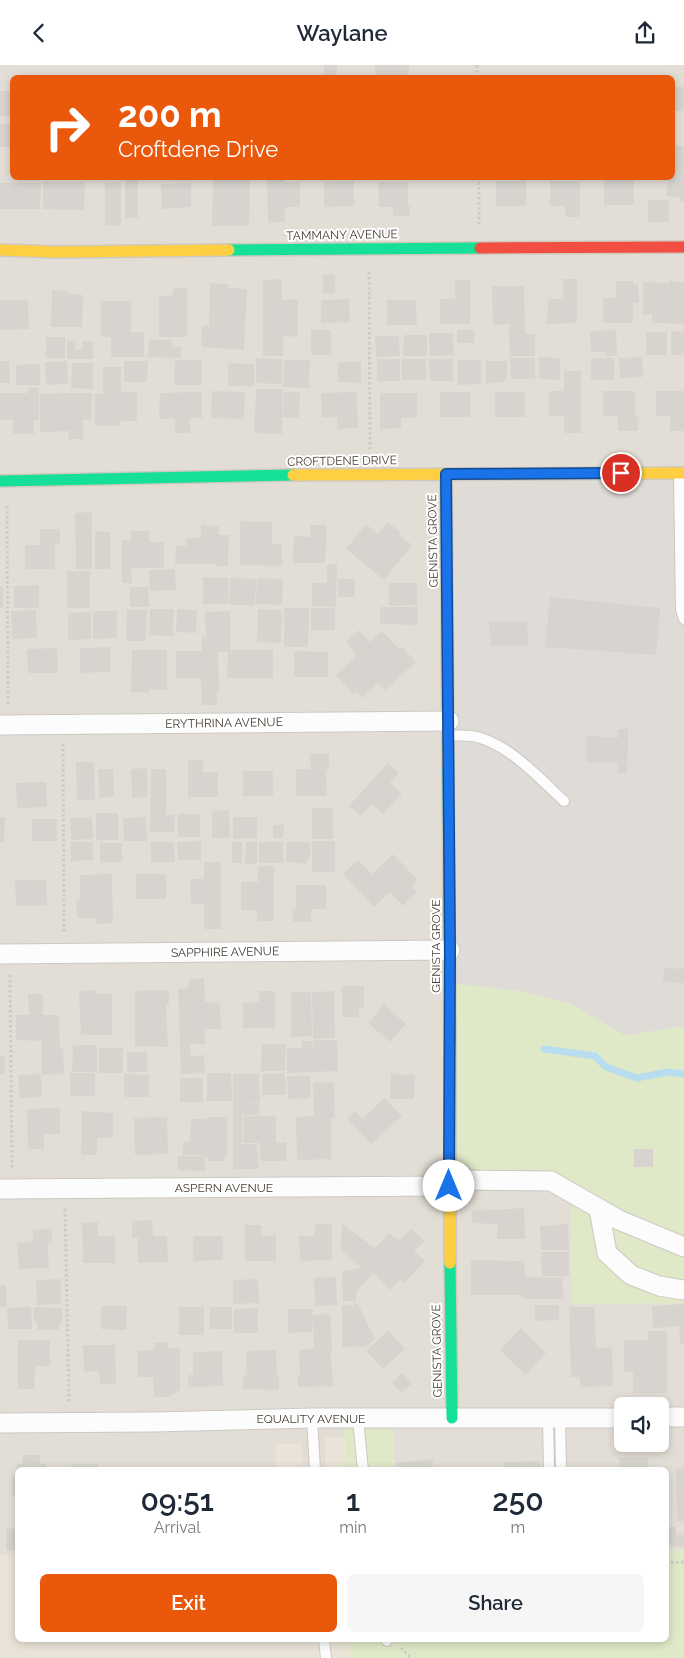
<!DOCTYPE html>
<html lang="en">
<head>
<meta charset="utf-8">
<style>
	body { margin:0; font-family:Raleway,sans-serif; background:#f6f6f7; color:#1f2937; height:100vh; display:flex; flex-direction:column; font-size:19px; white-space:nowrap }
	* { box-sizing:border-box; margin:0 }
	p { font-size:16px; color:#747a83 }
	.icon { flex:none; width:28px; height:28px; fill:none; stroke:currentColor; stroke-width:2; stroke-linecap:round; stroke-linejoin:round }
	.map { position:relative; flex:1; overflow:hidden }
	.side { position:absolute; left:15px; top:1402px; width:654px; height:175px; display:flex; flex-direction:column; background:#fff; border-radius:8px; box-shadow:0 2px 8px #0003 }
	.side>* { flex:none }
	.hud { position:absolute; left:10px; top:10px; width:665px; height:105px; border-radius:8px; box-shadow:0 2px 8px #0003; background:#ea580c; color:#fff; overflow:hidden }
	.controls { position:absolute; left:614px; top:1332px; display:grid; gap:10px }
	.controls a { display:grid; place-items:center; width:55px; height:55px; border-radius:8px; background:#fff; box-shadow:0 2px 8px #0003; font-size:25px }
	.pin { position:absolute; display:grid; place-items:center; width:42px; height:42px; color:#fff; margin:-21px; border:2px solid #fff; border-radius:50%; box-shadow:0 1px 5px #0007 }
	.me { position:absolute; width:55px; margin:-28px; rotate:0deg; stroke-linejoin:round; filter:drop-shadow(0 0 4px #0008) }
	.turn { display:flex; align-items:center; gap:18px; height:105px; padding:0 25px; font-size:22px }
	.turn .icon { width:65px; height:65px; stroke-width:2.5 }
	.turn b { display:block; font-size:35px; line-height:42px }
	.eta { display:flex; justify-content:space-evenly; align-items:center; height:85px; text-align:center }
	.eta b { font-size:30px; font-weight:600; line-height:35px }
	.button { display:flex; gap:10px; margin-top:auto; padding:10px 25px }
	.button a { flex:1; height:58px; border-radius:8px; background:#ea580c; color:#fff; font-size:20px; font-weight:600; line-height:58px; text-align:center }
	.button a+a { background:#f6f6f7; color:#1f2937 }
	header { display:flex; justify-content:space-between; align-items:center; height:65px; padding:0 25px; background:#fff; font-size:22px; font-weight:600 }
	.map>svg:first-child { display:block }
	.residential { fill:#e3ded5; fill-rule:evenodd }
	.industrial { fill:#dfdbd6 }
	.education { fill:#eae3d7 }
	.green { fill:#dfe9c8 }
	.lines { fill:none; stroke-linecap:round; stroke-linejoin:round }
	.stream { stroke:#b8ddee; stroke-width:7 }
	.building { fill:#d7d3cf }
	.lane-casing { stroke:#ccc8c4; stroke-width:12 }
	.street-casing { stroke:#ccc8c4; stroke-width:21 }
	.fast-casing { stroke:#cfc9bf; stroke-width:14 }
	.slow-casing { stroke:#cfc9bf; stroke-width:14 }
	.jam-casing { stroke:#cfc9bf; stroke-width:14 }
	.path { stroke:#cecac6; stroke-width:3; stroke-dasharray:2.5 2.5; stroke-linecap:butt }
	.lane { stroke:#fdfcfc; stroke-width:10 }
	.street { stroke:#fdfcfc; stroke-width:19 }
	.fast { stroke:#16e098; stroke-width:11 }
	.slow { stroke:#ffcf43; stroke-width:11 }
	.jam { stroke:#f24e42; stroke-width:11 }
	.route-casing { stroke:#114b97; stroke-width:12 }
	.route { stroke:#1a73e8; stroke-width:9 }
	.labels { text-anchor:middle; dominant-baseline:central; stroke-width:4; stroke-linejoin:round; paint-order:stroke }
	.street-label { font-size:12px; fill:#453d34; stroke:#fff }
</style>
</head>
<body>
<header><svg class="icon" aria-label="back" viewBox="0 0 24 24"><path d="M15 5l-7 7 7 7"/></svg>Waylane<svg class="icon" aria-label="share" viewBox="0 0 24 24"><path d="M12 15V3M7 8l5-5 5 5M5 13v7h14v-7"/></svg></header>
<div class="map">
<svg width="684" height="1593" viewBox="0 0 684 1593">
	<rect width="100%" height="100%" fill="#efece8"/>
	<!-- residential -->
	<path class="residential" d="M0,0H684V408L450,652L551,1119L571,1131L572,1239L684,1238V1484L666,1485V1405H394L393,1353H344V1372H325L326,1405H302L301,1379L276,1380V1405H18L17,1490H0ZM12,12H672V112H12ZM622,1341H660V1379H622Z"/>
	<!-- industrial -->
	<path class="industrial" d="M446,408H684V961L625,971L569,938L518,926L451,918Z"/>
	<!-- education -->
	<path class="education" d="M325,1372H344L345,1405H324H326Z
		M276,1379H302V1405H276Z
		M0,1490H17L18,1575H350V1593H0Z"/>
	<!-- green -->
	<path class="green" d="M451,918L518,926L569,938L625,971L684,961V1238L572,1239L571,1131L551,1119L449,1115Z
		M344,1353H393L394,1405H345Z
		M684,1484V1593H350V1575H666V1485Z"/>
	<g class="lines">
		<!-- stream -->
		<path class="stream" d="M544,984L595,991L606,1002L637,1013L668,1007L684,1009"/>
	</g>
	<!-- building -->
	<path class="building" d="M324,0H337V12H324Z
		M375,0H409V12H375Z
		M672,22H684V46H672Z
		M0,26H12V51H0Z
		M0,59H12V82H0Z
		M673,80L684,82V137L680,136L681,133L666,131L669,112H672Z
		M125,112H138V153H125Z
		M213,112H250L249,161H212Z
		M267,112H284V117H300V142H285V157L268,158Z
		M604,115H634V140H604Z
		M354,116V141L324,142V117Z
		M496,116H526V141H496Z
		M550,116H580V152H566L565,141H550Z
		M43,117H85L84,145L43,144Z
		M121,117V161L105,160V118Z
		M378,117H408V141H410V151H393V142H379Z
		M0,118H41L40,144H0Z
		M191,118V142L162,144L161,119Z
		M648,135H669V157H648Z
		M323,210H335V228H323Z
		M282,214V235L298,234V272L283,271V291H263V215Z
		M563,214H577V258L547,259L548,234H563Z
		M669,214L673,215V217H684V259H669V249V258H652V249L643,250V217L669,218Z
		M455,215H470V259H440V234H455Z
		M616,216H633V219H638L639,238H633V258H603V233H616Z
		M210,218L229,219L228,223L247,224L244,285L201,282L202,261H209Z
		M492,221H524L525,269H535V291H510L509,259L493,260Z
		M173,223H187V272H159V231L173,230Z
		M52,225L68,226V229L83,230L82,262H51Z
		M349,234L350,257L321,258V235Z
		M0,235H28L29,264L0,265Z
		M387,235H416L417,260H387Z
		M101,236H131V267H144V292H111V272H101Z
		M311,265H331V290H311Z
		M457,265H474V278H457Z
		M616,265L617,291H606L605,287H591L590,266Z
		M671,266L684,267V290H671Z
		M646,267H667V290H646Z
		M429,268H453L454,290L430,291Z
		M404,270H427V291H403Z
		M375,271H399L400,291L376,292Z
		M46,272H65V293H46Z
		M149,275H172V282H181V293L148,292Z
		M67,276H75V285H82V276H93V294H67Z
		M539,292L560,293V315L539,314Z
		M642,292L643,312L620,313L619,293Z
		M256,293L282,294V319L256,318Z
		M510,293H535V314H511Z
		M591,293H614V315H591Z
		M377,294H400V316H377Z
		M402,294H426V315H402Z
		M429,294H453V316H430Z
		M175,295H202V320H174Z
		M284,295H310L309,323L283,322Z
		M458,295H481V319L458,320Z
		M0,296H9L10,318H0Z
		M67,296L68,319L46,320L45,297Z
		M124,296H148L147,317H124Z
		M486,296H507V314H504V317L486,318Z
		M338,297H361V318L338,317Z
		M72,298H93V324L71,323Z
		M228,298L254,299V321H228Z
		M40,299V320H16V300Z
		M103,302H121V327H137V356H121L120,361H95V329H103Z
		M564,306H581V368H564V351H549V326H564Z
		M28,323H39V355H34V369H13V355H0V328H28Z
		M256,324H283L282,369L254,368Z
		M212,326L245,327L244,354L211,353Z
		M603,326H635V352H638V366H618V351H603Z
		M656,326H684V366H670V351H656Z
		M202,327V353H190V368H175V354H159L160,328Z
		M284,327H300L299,353L283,352Z
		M357,327L358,363L337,364V352L322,353L321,328Z
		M440,327H470V352H440Z
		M495,327H525V352H495Z
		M69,328H92L91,355H83V374H68L69,366L40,367V329Z
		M380,328H417V353H401V363L380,364Z
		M92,447V504H76L75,448Z
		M240,456L272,457V479H282V501L240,500Z
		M388,457L401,468L399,470L412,480L384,515L346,484L366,459L378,469Z
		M201,460L219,461V470H229L228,501H216V499H175L176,481H186V473H201Z
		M310,460H327L325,498H293L294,471L310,472Z
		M40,464H60V479L55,480V504H25V480H40Z
		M95,466L110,467V504H95Z
		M131,466H149V477H164V503H131L132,518H122V475H131Z
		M327,499H337L336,542L312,541V518H327Z
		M175,504L176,525L150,526L149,505Z
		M67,506H90V543H67Z
		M203,512L229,513L228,539H203Z
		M230,513L256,514L255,540H229Z
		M257,513L283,514L282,540L256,539Z
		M338,514H355L354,532H338Z
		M389,518H417V540L389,541Z
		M39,520V543H14V521Z
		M0,521H3V543H0Z
		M130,522H148L149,542H130Z
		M550,532L660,543L656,590L545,582Z
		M380,542H418V560L380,559Z
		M284,543H309L308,582H284Z
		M311,543H335V565H311Z
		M150,544H174L173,571L149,570Z
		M177,544L197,545L196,568L176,567Z
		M258,544L282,545L281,578L257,577Z
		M36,545L37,573L12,574L11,546Z
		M127,545H147L146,576H126Z
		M93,546H117V573L93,574Z
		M230,546V585H273V613H227L228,587H218L219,625H217V640H202L201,613H176V586H202V571L206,572L205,547Z
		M91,547V574L68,575V548Z
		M489,556H527L528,580L491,581Z
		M359,565L370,577L382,566L399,584L402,582L416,597L385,625L378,618L362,633L356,626L353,629L336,610L357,590L346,577Z
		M110,582V607L80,608V583Z
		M57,583L58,608H28L27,584Z
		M132,585H167V625L149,624V628L131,627Z
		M294,586L328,587V612H294Z
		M618,664H628L627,708H617L618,698L586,697L587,671L618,673Z
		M310,689H329V705H326L327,731H296V704H311Z
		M188,695H203V707H218V732H188Z
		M76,697H94L95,735H77Z
		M388,698L399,708L390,718L402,729L383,749L372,739L361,751L349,741Z
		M147,703L148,732L132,733L131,704Z
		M98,704H113L114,732L99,733Z
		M151,704H166V750H175L174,767H150Z
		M243,706H273V731H243Z
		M46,717L47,742L17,743L16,718Z
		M312,743H333V774H312Z
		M229,745L230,773H212V746Z
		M96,748H118V775H96Z
		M178,749H200V772H178Z
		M0,752H5L4,777H0Z
		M92,752L93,774L71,775L70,753Z
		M146,752L147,776H124L123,753Z
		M233,752H257V773L233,774Z
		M32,754H57V776H32Z
		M273,760H284L283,773H273Z
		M201,776V795H178L177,777Z
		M312,776H335V807H312Z
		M70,777H93V795L71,796Z
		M151,777H174L175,797H151Z
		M232,777H242V798H232Z
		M246,777H257V799H245Z
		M259,777H283V798H259Z
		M287,777H310V793H307V799L286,797Z
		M100,778H122V797L100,798Z
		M393,789L418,815L412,821L417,827L403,841L390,827L374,842L343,809L358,795L372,809Z
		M204,797H221V864H204V838L191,839L190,814H204Z
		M258,801H274V856H257V845H241V817H258Z
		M112,809L113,858L96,859V853H77L76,835H80V810Z
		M136,809H166V834H136Z
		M15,815H46L47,840L16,841Z
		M296,820H326V844H311V857H293V844H296Z
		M664,903L684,904V918L663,916Z
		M204,913L205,937L220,938L221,964H205V979H190L191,991L204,990L205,1008L181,1009L178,924L188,923L189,915Z
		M342,921H364V943H359V952H342Z
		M96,925L97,929H112V970H81L79,926Z
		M169,925V940H166L168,982L135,981V926Z
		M259,926H275V963H243V938L259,937Z
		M334,926L335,973L313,974L312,927Z
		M291,927H311L312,971L291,972Z
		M28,929H43V950H59L60,984H63L64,1009L42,1010V976L16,975V950H29Z
		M384,939L406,959L390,977L368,958Z
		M313,975H337L338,1006L287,1008V983H302V976H312L314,989Z
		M262,979H286L285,1006H261Z
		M73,980H97V1007H72Z
		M99,983H123V1008H99Z
		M127,987H147V1007H127Z
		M0,991H5V1009H0Z
		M70,1008H95V1031H70Z
		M207,1008H231L232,1036H207Z
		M285,1008L286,1030H262V1009Z
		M41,1009L42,1032L19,1033L18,1010Z
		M124,1009L149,1010V1032H124Z
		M233,1009H259L260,1037H238L259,1038V1050H242V1078H238L242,1079V1082L243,1079H257L259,1104H233Z
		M391,1009L415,1010L414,1034H390Z
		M287,1011H310V1033L288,1034Z
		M180,1013H203V1037H180Z
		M334,1017L335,1053H331V1094L297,1095L296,1052L314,1051L313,1018Z
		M384,1033L402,1051L371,1079L347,1054L355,1046L363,1054Z
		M60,1043V1069H44V1084H28L27,1044Z
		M82,1046L113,1048V1073H97V1090H81Z
		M243,1051H276V1078L286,1077V1096H260V1078H243Z
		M167,1052L168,1089L135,1090L134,1053Z
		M207,1052H227V1092H224V1096H209L205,1090H183V1077H190L191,1054H206Z
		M634,1084H653V1102H634Z
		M178,1091H205V1106L178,1105Z
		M524,1143L525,1174H497L498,1159L472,1158V1146Z
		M152,1155L153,1171H167L168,1197L138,1198V1173H132V1156Z
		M98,1157V1171H115V1198H83L82,1158Z
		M315,1159H332V1195L300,1196L299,1171H314Z
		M342,1159L375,1183L389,1168L399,1175L411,1164L425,1176L414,1186L425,1196L404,1218L401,1213L391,1225L373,1208L356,1227V1236H343L342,1206L362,1203L341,1185Z
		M568,1159L569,1185H541L540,1161Z
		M245,1160H261V1171L276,1170V1196H245Z
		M52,1164V1178H48L49,1203L19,1204L17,1178L33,1177V1165Z
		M193,1171H223V1195L193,1196Z
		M541,1187H569V1211H542Z
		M471,1195L524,1196L525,1212L562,1213L563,1234H523V1230H471Z
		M336,1212L337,1240L315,1241L314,1213Z
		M61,1214V1239L37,1240L36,1215Z
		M258,1214L259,1238L233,1239V1215Z
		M0,1220H6V1242H0Z
		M358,1239L375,1274L367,1281L342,1282V1241Z
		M684,1239V1279H680L679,1261L653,1263L652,1241Z
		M535,1240H559V1255L535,1256Z
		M101,1241H127L126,1265L101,1264Z
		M31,1242L32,1264H8L7,1243Z
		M34,1242L62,1243V1258H59V1265H37V1257H34Z
		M179,1242H204V1270H179Z
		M210,1242H232V1264H210Z
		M569,1242H594L596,1283L612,1282L613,1321L580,1322V1312H571Z
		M258,1243V1268H234V1244Z
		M288,1244H313L312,1250L330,1249L332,1285L330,1287L334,1321L298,1322V1311L300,1310L299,1285L314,1284L313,1254L312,1267L288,1268Z
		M521,1263L546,1288L525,1310L500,1285Z
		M388,1265L405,1284L383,1304L366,1286Z
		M648,1266H667V1328H633V1307H624V1275H648Z
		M18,1275H50V1301H35L34,1324H18Z
		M168,1277V1283H180V1325L168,1332H154L153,1312H138V1286L154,1285V1278Z
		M83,1280H115L116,1319H100L99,1306L84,1307Z
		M276,1285L277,1310H279V1325L243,1324V1310H246V1286Z
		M222,1286L223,1321L188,1322V1310H193V1287Z
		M402,1308L412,1319L401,1328L392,1317Z
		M23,1390H40V1399H46V1405H17V1399H22Z
		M619,1393H648V1405H619Z
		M433,1394V1405H398L397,1398Z
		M540,1396L541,1405H505V1397Z
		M71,1399H98V1405H71Z
		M684,1403V1456H677L676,1404Z
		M13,1411H18V1431H13Z
		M666,1462H676V1470H684V1481H666Z
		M18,1463V1485H6V1464Z"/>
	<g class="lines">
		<defs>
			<path id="lane" d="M679,409L681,545L684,554
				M449,670C458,671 468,670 477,672C511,681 539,713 564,736
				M312,1353L315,1405
				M548,1353L549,1405
				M560,1353L561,1405
				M358,1354L363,1405
				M324,1575L326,1593
				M387,1575V1576"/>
			<path id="street" d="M0,660L449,656
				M0,889L450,885
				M449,1115L551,1116L619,1155L684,1182
				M0,1124L449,1121
				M599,1144L607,1188L631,1210L659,1221L684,1225
				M660,1352H684
				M0,1358L153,1357L312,1353H622"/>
			<path id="fast" d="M229,185L480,183
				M0,416L293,410
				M448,701L450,979
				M450,1198L452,1353"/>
			<path id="slow" d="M0,185L58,187L229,185
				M446,409L448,701
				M293,410L684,408
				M450,979V1198"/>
			<path id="jam" d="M480,183L684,182"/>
		</defs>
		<!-- lane casing -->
		<use href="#lane" class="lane-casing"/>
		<!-- street casing -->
		<use href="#street" class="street-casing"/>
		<!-- fast casing -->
		<use href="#fast" class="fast-casing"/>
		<!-- slow casing -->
		<use href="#slow" class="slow-casing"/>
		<!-- jam casing -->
		<use href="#jam" class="jam-casing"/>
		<!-- path -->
		<path class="path" d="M477,0V12
			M479,112V160
			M369,207L370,386
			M7,441L8,640
			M63,679L64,868
			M10,910L12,1104
			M65,1144L69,1338
			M666,1498L684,1497
			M401,1583L411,1593"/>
		<!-- lane -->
		<use href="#lane" class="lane"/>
		<!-- street -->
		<use href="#street" class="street"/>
		<!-- fast -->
		<use href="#fast" class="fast"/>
		<!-- slow -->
		<use href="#slow" class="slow"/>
		<!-- jam -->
		<use href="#jam" class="jam"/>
	</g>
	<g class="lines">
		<defs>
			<path id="route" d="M449,1121L450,885L446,409L621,408"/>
		</defs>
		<!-- route casing -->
		<use href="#route" class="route-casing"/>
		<!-- route -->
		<use href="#route" class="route"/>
	</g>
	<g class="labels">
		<!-- street labels -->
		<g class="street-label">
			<text transform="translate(342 170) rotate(-1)">TAMMANY AVENUE</text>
			<text transform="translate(342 396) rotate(-1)">CROFTDENE DRIVE</text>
			<text transform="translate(433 476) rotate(-91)">GENISTA GROVE</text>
			<text transform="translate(224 658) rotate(-1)">ERYTHRINA AVENUE</text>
			<text transform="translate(436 881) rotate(-90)">GENISTA GROVE</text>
			<text transform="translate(225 887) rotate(-1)">SAPPHIRE AVENUE</text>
			<text x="224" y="1123">ASPERN AVENUE</text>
			<text transform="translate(437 1286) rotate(-91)">GENISTA GROVE</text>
			<text x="311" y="1354">EQUALITY AVENUE</text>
		</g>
	</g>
</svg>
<div class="controls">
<a><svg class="icon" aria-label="sound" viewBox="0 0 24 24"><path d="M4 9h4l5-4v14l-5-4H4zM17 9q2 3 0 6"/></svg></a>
</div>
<div class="pin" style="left:621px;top:408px;background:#d93025"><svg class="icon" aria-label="arrive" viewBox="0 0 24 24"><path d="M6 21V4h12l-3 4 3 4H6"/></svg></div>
<svg class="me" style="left:449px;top:1121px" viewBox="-20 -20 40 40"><circle r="19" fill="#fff"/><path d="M0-13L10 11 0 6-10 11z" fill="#1a73e8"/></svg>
<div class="hud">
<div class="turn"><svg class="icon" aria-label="right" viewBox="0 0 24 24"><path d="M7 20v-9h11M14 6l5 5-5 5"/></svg><div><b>200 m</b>Croftdene Drive</div></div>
</div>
<section class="side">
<div class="eta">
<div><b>09:51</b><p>Arrival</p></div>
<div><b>1</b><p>min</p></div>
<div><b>250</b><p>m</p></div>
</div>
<div class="button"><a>Exit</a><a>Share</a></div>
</section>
</div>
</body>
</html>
